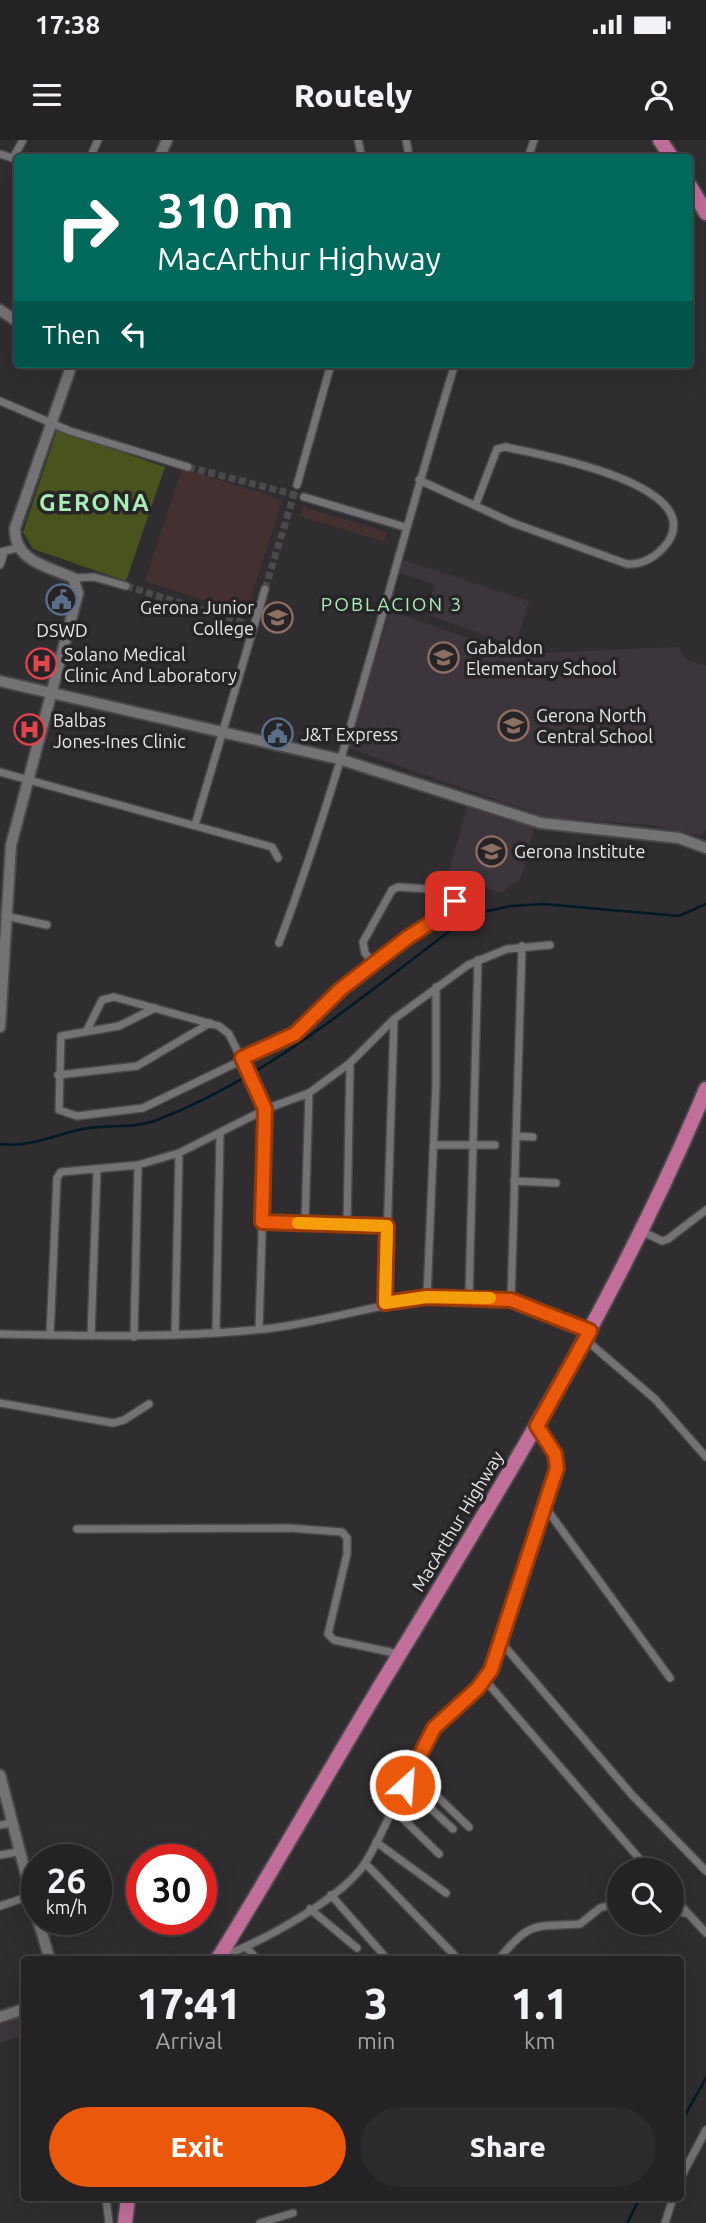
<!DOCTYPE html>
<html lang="en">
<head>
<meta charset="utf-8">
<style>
	body { margin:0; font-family:Ubuntu,sans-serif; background:#2c2a2c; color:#f1f3f6; height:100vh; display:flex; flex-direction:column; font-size:26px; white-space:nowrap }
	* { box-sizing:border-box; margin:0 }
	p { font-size:23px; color:#a3a4a6 }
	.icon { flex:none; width:38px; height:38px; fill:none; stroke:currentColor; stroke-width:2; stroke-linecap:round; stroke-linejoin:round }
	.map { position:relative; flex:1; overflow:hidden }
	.panel { position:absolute; left:21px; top:1816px; width:663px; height:245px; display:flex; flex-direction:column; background:#242224; border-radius:7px; box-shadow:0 7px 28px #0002,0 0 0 2px #413f41 }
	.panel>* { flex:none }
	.guide { position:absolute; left:14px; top:14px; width:679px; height:214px; border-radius:7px; box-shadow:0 7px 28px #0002,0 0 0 2px #413f41; background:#00695c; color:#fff; overflow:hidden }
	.buttons { position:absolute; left:607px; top:1718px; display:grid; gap:14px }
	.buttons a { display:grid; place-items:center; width:77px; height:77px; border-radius:50%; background:#242224; box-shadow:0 7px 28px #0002,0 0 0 2px #413f41; font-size:35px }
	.speed { position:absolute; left:21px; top:1704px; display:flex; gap:14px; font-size:35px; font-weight:700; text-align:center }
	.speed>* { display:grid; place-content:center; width:91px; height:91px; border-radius:50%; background:#242224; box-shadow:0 7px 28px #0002,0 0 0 2px #413f41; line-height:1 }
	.speed small { font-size:18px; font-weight:400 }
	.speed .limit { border:10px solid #d22; background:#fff; color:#111 }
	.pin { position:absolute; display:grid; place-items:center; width:60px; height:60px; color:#fff; margin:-30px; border-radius:14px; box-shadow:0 4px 10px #0006 }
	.me { position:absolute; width:77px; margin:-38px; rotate:26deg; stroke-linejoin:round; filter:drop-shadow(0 0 5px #0008) }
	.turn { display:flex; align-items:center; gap:24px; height:147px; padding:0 28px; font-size:32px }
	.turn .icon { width:91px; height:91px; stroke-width:2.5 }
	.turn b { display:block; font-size:49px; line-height:60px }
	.then { display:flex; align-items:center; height:66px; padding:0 28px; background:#0003; gap:14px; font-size:26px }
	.eta { display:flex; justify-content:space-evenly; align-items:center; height:119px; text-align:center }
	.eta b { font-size:42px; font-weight:800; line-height:49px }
	.cta { display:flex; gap:14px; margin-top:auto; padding:14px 28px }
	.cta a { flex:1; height:80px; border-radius:42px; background:#ea580c; color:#fff; font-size:28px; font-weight:800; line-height:80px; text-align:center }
	.cta a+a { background:#2c2a2c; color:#f1f3f6 }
	.status { display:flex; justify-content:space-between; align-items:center; height:49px; padding:0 35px; background:#242224; direction:ltr }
	.status svg { height:19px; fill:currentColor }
	header { display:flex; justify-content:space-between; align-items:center; height:91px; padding:0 28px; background:#242224; font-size:32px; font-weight:800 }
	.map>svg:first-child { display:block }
	.commercial { fill:#443030 }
	.built { fill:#3c353c }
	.green { fill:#48531e }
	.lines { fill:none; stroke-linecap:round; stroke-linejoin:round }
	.stream { stroke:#001924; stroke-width:2.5 }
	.street-tunnel { stroke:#4b494b; stroke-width:7; stroke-dasharray:7 3.5; stroke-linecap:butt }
	.street-casing { stroke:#4a484a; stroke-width:10 }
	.secondary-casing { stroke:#4a484a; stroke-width:14 }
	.highway-casing { stroke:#4a484a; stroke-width:18 }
	.street { stroke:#757276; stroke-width:7 }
	.secondary { stroke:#757276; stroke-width:10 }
	.highway { stroke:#c16e9a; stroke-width:14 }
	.route-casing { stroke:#983908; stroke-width:18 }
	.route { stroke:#ea580c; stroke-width:12 }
	.slow { stroke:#f59e0b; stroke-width:12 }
	.labels { text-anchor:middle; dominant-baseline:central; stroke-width:7; stroke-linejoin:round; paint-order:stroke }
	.poi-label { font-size:18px; fill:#e7e5e7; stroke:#262426; text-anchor:start }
	.street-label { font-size:18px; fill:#e7e5e7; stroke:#262426 }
	.neighbourhood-label { font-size:19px; letter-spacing:2px; fill:#aaecb6; stroke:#262426 }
	.district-label { font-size:24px; font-weight:bold; letter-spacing:2px; fill:#aaecb6; stroke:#262426 }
</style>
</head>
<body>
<div class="status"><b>17:38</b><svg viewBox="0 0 49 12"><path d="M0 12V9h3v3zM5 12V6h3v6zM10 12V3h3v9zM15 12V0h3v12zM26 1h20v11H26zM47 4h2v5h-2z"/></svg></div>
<header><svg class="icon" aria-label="menu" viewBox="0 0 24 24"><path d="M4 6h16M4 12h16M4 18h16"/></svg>Routely<svg class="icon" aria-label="person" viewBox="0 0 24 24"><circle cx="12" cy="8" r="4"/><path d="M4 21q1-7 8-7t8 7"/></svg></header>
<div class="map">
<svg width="706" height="2083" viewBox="0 0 706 2083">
	<rect width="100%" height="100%" fill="#302d30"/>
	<!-- commercial -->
	<path class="commercial" d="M182,328L282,360L246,474L145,441Z
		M303,367L387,392L384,402L300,376Z"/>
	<!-- built -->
	<path class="built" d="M403,420L529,461L515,506L426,474L435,444L398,433Z
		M390,471L514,514L678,507L687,520L706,526V688L702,696L650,685L545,677L348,608Z
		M467,667L535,687L521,738L500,753L448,735Z
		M24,1874V1895L0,1903V1881Z"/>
	<!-- green -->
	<path class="green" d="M57,290L165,327L126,441L33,409L23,392Z"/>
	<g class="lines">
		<!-- stream -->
		<path class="stream" d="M0,1004C28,1008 55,995 83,989C107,984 133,989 157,980C269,937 360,858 455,787L478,773L511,766L543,764L679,776L706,764
			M681,1982L706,1938
			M627,2083L640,2058"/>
		<!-- street-tunnel -->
		<path class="street-tunnel" d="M188,327L304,357
			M126,446L244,483
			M265,449L297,345"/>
		<defs>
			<path id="street" d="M358,0L362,18
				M406,0L408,10
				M0,14L16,19
				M13,18L23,0
				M90,18L98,0
				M528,18L534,0
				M0,261L70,291L188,327
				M419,340L513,383L627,424C643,425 658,416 668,402C706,344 539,314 505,307L497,309L476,364
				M297,345L331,224
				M304,357L405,387
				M0,412L18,408
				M0,425L4,413
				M73,438L94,437L126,446
				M0,632L272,707L278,718
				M195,685L265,449
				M5,776L47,785
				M279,803C350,614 395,417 455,224
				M155,868L119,886L61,896L59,970L77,976L143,968L292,896L352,840L449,771L455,761L453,755L444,750L398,747L392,750L363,802L365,813L373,823
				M87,890L102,860L114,857L219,886L229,894L266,969L259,1189
				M58,935L137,926L210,883
				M516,996L533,997
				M434,1005H495
				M514,1041L556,1043
				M262,1082L387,1086
				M305,1083L309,953
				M347,1085L350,923
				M641,1091L662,1101L668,1099L706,1070
				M427,1157L436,944V847
				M469,1157L478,820
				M511,1160L522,806
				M385,1163L394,879
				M216,1192L220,994
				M0,1194C89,1196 177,1198 265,1189C351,1179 422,1145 512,1160C539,1165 565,1180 590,1191
				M50,1195L57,1038L61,1032L138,1025L179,1013L266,969L309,953L350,923L394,879L468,825L507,809L550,805
				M175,1195L179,1013
				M91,1196L97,1030
				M134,1197L138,1025
				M586,1200L655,1259L706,1317
				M0,1263L113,1283L124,1280L149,1264
				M545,1367L670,1538
				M77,1389L289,1388L342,1392L347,1398V1414L328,1494L334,1500L399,1514
				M500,1501L632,1655L706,1731
				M485,1540L650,1731
				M412,1632L469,1687
				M405,1645L453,1689
				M393,1669L439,1714
				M0,1685L11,1683
				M376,1702L446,1753
				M0,1715L18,1712
				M365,1723L459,1820
				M331,1755L388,1820
				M672,1756L706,1793
				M0,1766L30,1756
				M310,1769L357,1808
				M672,1769L688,1774
				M246,1807L258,1820
				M223,1816C261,1802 343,1758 365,1723C391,1682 405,1631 432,1590C451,1562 482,1552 495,1519L557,1328L555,1314L537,1286
				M498,1820C531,1780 533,1787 580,1784L600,1768L620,1762
				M681,2037L706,1990
				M106,2058L109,2083
				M260,2083L293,2073
				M665,2083L673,2058"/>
			<path id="secondary" d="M159,18L167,0
				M0,170L18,182
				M0,541L339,619L541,683L679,698L706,708
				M0,887L11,705L78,453L73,438C48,426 14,422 15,388L72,224
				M0,1635L37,1777
				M38,1780L50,1820
				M0,1877L24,1869"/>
			<path id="highway" d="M660,0L672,18
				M690,46L706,73
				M217,1820C279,1721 335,1619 396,1520C509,1335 622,1150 706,949
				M125,2083L128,2058"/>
		</defs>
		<!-- street casing -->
		<use href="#street" class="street-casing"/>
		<!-- secondary casing -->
		<use href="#secondary" class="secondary-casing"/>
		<!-- highway casing -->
		<use href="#highway" class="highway-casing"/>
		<!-- street -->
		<use href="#street" class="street"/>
		<!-- secondary -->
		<use href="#secondary" class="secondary"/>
		<!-- highway -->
		<use href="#highway" class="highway"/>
	</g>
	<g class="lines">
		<defs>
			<path id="route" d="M405,1645L434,1588L478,1548L491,1530L557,1328L555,1314L537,1286L590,1191L511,1160L427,1157L385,1163L387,1086L262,1082L265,969L242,918L295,894L341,849L407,798L449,771L455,761"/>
		</defs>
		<!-- route casing -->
		<use href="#route" class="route-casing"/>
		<!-- route -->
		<use href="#route" class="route"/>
		<!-- slow -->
		<path class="slow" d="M298,1083L387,1086L385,1163L427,1157L490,1158"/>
	</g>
	<!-- icons -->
	<defs>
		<symbol id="civic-ring" viewBox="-11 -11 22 22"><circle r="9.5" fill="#262426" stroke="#5c6f8a" stroke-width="1.5"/><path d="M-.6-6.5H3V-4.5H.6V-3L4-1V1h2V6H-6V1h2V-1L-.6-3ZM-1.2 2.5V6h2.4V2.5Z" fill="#5c6f8a"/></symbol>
		<symbol id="university-ring" viewBox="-11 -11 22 22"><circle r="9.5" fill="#262426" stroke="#8d6e63" stroke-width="1.5"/><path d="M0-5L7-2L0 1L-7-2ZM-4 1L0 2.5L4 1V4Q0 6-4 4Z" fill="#8d6e63"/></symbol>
		<symbol id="school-ring" viewBox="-11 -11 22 22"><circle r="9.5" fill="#262426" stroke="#8d6e63" stroke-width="1.5"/><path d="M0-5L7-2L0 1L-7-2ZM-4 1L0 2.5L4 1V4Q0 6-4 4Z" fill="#8d6e63"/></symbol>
		<symbol id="hospital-ring" viewBox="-11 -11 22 22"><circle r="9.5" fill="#262426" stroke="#e0444e" stroke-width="1.5"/><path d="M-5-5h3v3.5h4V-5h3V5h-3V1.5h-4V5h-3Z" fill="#e0444e"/></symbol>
	</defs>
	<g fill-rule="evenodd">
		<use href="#civic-ring" x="44" y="442" width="35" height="35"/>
		<use href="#university-ring" x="260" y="460" width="35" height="35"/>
		<use href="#school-ring" x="426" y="500" width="35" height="35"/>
		<use href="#hospital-ring" x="24" y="506" width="35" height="35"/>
		<use href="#school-ring" x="496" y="568" width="35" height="35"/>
		<use href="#hospital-ring" x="12" y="572" width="35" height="35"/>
		<use href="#civic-ring" x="260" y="576" width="35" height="35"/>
		<use href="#school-ring" x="474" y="694" width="35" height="35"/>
	</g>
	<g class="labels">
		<!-- poi labels -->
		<g class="poi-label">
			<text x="254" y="467" text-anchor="end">Gerona Junior<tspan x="254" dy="21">College</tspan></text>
			<text x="62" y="490" text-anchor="middle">DSWD</text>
			<text x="466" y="507">Gabaldon<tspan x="466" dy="21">Elementary School</tspan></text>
			<text x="64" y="514">Solano Medical<tspan x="64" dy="21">Clinic And Laboratory</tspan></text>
			<text x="536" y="575">Gerona North<tspan x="536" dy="21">Central School</tspan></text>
			<text x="53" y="580">Balbas<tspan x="53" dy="21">Jones-Ines Clinic</tspan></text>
			<text x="301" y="594">J&amp;T Express</text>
			<text x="514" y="711">Gerona Institute</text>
		</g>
		<!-- street labels -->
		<g class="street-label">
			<text transform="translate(457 1381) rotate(-59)">MacArthur Highway</text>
		</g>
		<!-- neighbourhood labels -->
		<g class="neighbourhood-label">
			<text x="392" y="464">POBLACION 3</text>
		</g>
		<!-- district labels -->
		<g class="district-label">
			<text x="95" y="362">GERONA</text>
		</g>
	</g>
</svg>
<div class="buttons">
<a><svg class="icon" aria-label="search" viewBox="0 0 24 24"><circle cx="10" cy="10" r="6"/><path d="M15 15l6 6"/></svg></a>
</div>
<div class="speed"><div>26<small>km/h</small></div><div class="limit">30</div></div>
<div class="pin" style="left:455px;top:761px;background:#d93025"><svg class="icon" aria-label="arrive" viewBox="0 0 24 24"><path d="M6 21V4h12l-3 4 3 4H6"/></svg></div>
<svg class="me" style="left:405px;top:1645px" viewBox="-20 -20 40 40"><circle r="17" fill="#ea580c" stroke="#fff" stroke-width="3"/><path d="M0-11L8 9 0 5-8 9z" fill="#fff"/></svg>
<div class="guide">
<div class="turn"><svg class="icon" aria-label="right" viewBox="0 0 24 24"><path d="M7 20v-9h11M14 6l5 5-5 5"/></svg><div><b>310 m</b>MacArthur Highway</div></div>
<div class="then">Then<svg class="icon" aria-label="left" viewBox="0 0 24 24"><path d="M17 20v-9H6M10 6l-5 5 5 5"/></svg></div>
</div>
<section class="panel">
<div class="eta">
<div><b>17:41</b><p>Arrival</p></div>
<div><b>3</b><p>min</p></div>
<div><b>1.1</b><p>km</p></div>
</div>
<div class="cta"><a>Exit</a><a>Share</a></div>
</section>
</div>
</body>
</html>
